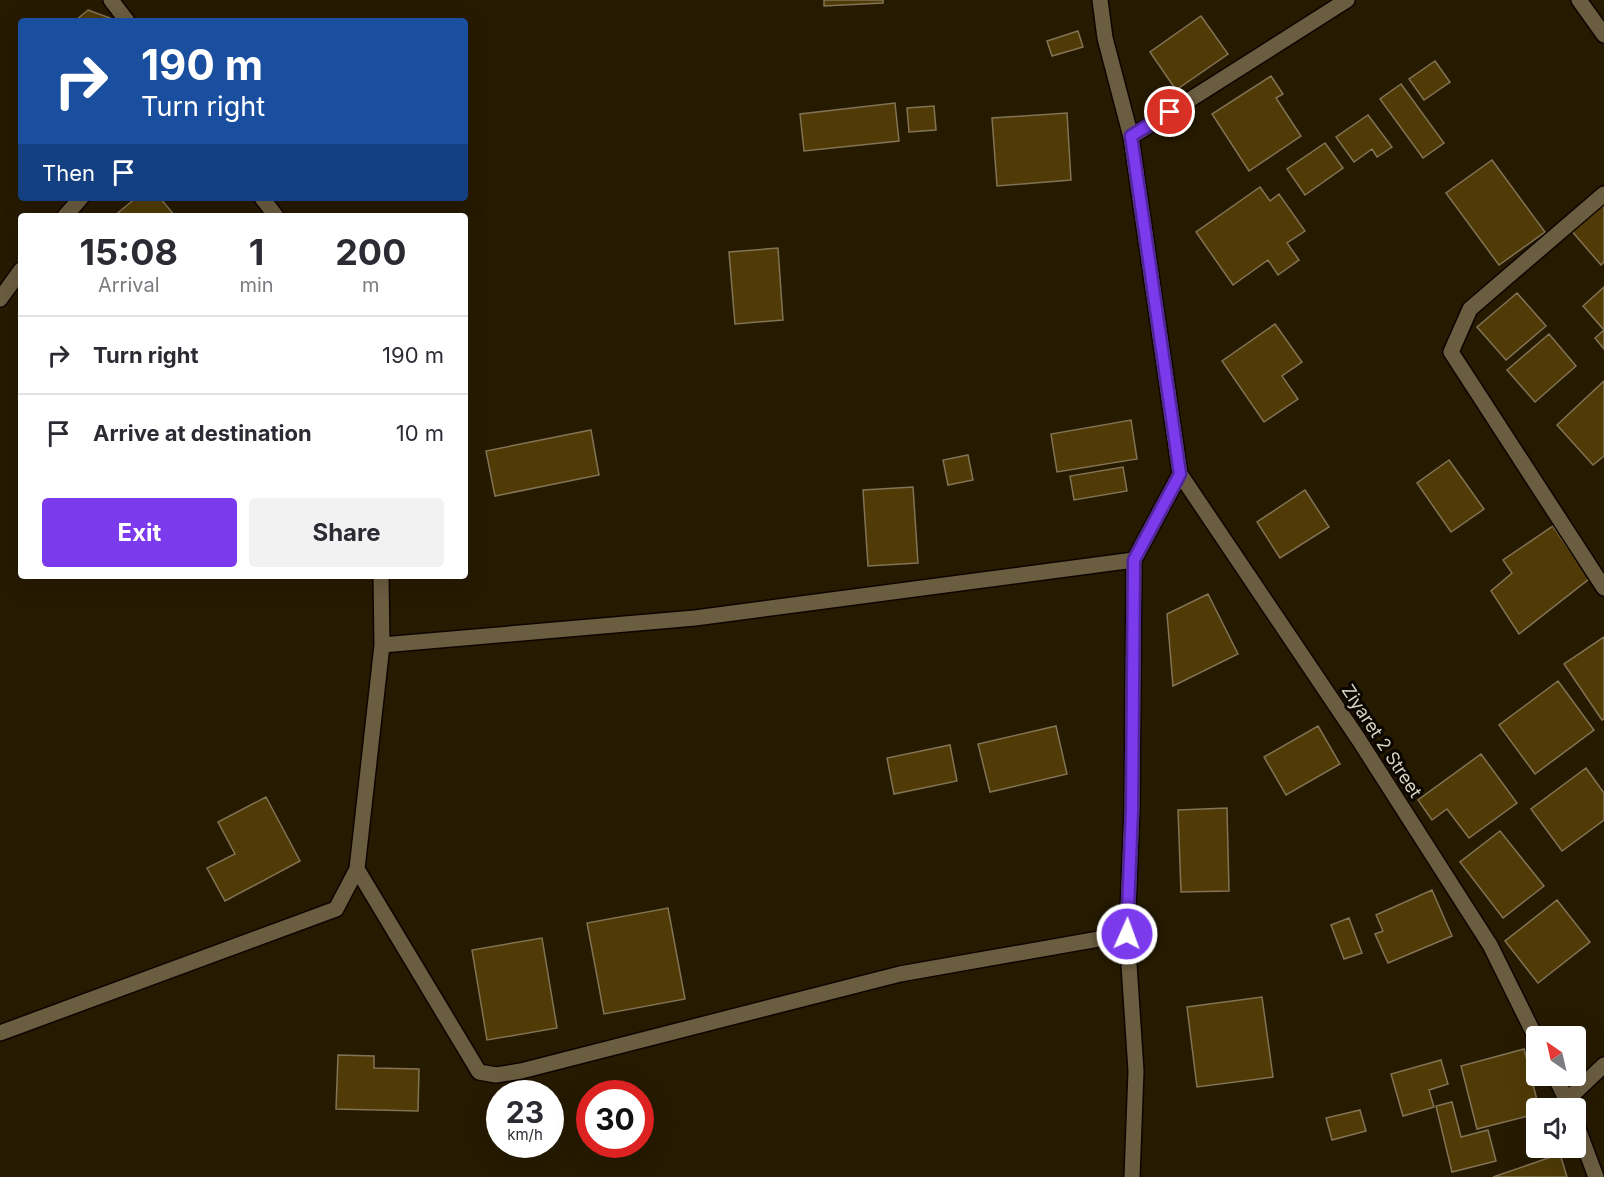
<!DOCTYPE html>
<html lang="en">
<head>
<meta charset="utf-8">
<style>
	body { margin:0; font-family:Inter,sans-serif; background:#f2f2f3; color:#2b2b33; height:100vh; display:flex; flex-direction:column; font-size:22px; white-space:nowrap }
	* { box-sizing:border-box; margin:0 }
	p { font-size:20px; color:#7c7c81 }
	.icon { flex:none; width:33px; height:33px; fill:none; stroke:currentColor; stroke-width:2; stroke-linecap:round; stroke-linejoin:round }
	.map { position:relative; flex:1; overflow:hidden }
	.details { position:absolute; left:18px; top:213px; width:450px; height:366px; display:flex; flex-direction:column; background:#fff; border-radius:6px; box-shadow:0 6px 24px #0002 }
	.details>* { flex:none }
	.top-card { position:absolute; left:18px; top:18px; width:450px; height:183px; border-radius:6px; box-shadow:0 6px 24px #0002; background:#1a4fa0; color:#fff; overflow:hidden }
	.needle { width:39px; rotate:326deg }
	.fabs { position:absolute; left:1526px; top:1026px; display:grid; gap:12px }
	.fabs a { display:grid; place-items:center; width:60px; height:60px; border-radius:6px; background:#fff; box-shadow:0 6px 24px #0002; font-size:30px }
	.speed { position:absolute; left:486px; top:1080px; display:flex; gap:12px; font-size:30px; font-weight:700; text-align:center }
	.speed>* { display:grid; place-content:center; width:78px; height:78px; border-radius:50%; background:#fff; box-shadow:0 6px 24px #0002; line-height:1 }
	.speed small { font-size:15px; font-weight:400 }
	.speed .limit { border:9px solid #d22; background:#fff; color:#111 }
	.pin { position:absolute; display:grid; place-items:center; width:51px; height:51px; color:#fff; margin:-26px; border:3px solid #fff; border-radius:50%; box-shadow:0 2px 6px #0007 }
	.me { position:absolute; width:66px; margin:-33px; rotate:2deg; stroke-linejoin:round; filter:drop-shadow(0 0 4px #0008) }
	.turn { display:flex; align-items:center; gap:21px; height:126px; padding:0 24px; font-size:27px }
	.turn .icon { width:78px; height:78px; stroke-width:2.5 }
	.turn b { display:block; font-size:42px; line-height:51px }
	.then { display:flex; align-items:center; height:57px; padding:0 24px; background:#0003; gap:12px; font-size:22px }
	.eta { display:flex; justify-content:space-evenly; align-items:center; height:102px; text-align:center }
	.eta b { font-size:36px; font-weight:700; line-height:42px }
	.button { display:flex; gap:12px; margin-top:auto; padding:12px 24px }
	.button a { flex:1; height:69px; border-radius:6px; background:#7c3aed; color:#fff; font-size:24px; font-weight:700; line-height:69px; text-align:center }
	.button a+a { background:#f2f2f3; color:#2b2b33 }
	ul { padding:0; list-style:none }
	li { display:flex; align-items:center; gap:18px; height:78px; padding:0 24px; border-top:2px solid #e1e1e2 }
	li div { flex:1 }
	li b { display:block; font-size:22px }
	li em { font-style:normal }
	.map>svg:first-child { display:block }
	.building { fill:#503b07; stroke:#827355; stroke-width:1.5 }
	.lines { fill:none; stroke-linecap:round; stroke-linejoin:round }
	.street-casing { stroke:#0f0500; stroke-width:18 }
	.street { stroke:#6b5d40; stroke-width:15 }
	.route-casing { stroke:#51269a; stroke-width:15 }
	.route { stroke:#7c3aed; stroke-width:10 }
	.labels { text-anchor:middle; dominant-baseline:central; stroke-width:6; stroke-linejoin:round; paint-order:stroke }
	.street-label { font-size:18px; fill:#dad2c2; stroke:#0b0600 }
</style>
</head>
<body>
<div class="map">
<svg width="1604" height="1177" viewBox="0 0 1604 1177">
	<rect width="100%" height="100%" fill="#261a00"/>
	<!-- building -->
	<path class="building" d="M824,0H883V3L824,6Z
		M88,10L110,18L111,21H75Z
		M1201,16L1228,54L1176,90L1150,52Z
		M1078,31L1083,47L1052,56L1047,41Z
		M1435,61L1450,82L1424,100L1409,79Z
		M1271,76L1283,94L1276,98L1301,136L1249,171L1212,114Z
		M1401,84L1444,143L1423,158L1380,99Z
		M895,103L899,141L804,151L800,114Z
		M934,106L936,130L909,132L907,108Z
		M1067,113L1071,180L997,186L992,118Z
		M1368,115L1392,147L1377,157L1372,149L1354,162L1336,137Z
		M1325,143L1343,168L1305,195L1287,169Z
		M1492,160L1545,232L1499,265L1446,193Z
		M1260,187L1270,201L1279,194L1305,231L1287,243L1299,260L1278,275L1268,260L1233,285L1196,232Z
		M136,198H160L175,216H114Z
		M1604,200V262L1601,265L1570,229Z
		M778,248L783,320L735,324L729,252Z
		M1604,287V349L1595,338L1604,330L1583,306Z
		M1517,293L1546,326L1506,360L1477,327Z
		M1275,324L1302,362L1282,376L1298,399L1264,422L1222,361Z
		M1549,334L1576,366L1535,402L1507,370Z
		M1604,381V456L1593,465L1557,425Z
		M1131,420L1137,459L1057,472L1051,434Z
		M591,430L599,475L495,496L486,451Z
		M968,455L973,480L948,485L943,460Z
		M1449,460L1484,509L1451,532L1417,483Z
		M1123,467L1127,491L1074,500L1070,476Z
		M913,487L918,563L868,566L863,490Z
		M1305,490L1329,527L1280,558L1257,522Z
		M1553,526L1589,579L1519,634L1491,591L1512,573L1503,560Z
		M1208,594L1238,654L1173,686L1167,614Z
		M1604,637V719L1602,720L1564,664Z
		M1558,681L1594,730L1535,774L1499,725Z
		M1056,726L1067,774L990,792L978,744Z
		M1318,726L1340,764L1286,795L1264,757Z
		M950,745L957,781L894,794L887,758Z
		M1481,754L1517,803L1469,838L1447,809L1432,820L1418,800Z
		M1586,768L1604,793V820L1562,851L1531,809Z
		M266,797L300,861L225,901L207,868L235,854L218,822Z
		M1227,808L1229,891L1181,892L1178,810Z
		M1500,831L1544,886L1503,918L1460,862Z
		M1432,890L1452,936L1388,963L1375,934L1383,931L1376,915Z
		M1557,900L1590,942L1538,983L1505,941Z
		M668,908L685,999L604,1014L587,923Z
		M1349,918L1362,953L1344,959L1331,925Z
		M542,938L557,1028L487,1040L472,950Z
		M1262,997L1273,1077L1197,1087L1187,1007Z
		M1524,1049L1539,1108H1536V1114L1477,1129L1461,1066Z
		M338,1055L374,1056V1068L419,1069L418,1111L336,1109Z
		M1441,1060L1448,1084L1429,1090L1434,1107L1403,1116L1391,1074Z
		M1452,1102L1461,1137L1488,1130L1496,1161L1452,1172L1436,1106Z
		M1360,1110L1366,1131L1332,1140L1326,1118Z
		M1560,1154L1567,1177H1493Z"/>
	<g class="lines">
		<defs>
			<path id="street" d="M111,0L127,21
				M1100,0L1105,38L1131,137L1180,474L1134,560L1132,809L1127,934L1136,1071L1132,1177
				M1579,0L1604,35
				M1131,137L1347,0
				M1604,194L1470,309L1451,352L1604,588
				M262,198L276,216
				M65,216L81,198
				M0,299L21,270
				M1180,474L1359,740L1490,945L1536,1038
				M382,645L695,618L1134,560
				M357,869L479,1072L496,1075L521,1071L900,974L1127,934
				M0,1033L336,909L357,869L382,645L381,576
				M1555,1076L1570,1108
				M1567,1100L1604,1065
				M1575,1121L1596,1177"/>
		</defs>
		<!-- street casing -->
		<use href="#street" class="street-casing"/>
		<!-- street -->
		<use href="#street" class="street"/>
	</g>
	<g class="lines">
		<defs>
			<path id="route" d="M1127,934L1132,809L1134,560L1180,474L1131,136L1170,112"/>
		</defs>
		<!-- route casing -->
		<use href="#route" class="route-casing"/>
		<!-- route -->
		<use href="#route" class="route"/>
	</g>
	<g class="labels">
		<!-- street labels -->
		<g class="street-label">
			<text transform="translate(1382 741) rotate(57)">Ziyaret 2 Street</text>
		</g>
	</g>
</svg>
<div class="fabs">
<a><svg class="needle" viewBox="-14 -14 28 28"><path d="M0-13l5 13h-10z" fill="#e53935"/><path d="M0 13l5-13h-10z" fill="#7c7c81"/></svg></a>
<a><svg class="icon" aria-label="sound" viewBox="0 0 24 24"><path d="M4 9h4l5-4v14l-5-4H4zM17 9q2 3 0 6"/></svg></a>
</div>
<div class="speed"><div>23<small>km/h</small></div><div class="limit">30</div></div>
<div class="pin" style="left:1170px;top:112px;background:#d93025"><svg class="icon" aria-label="arrive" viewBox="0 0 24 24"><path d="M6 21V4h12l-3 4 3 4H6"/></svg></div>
<svg class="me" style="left:1127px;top:934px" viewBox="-20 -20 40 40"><circle r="17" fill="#7c3aed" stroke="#fff" stroke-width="3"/><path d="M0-11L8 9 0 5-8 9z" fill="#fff"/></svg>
<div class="top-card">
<div class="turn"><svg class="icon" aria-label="right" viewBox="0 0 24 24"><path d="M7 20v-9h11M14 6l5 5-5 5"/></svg><div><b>190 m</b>Turn right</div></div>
<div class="then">Then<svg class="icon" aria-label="arrive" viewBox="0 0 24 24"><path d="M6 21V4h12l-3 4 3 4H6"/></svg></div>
</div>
<section class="details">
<div class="eta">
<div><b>15:08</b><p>Arrival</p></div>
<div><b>1</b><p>min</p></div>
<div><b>200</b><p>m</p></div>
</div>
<ul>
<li><svg class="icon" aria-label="right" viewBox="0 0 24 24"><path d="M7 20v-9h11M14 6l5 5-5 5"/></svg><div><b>Turn right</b></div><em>190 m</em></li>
<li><svg class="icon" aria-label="arrive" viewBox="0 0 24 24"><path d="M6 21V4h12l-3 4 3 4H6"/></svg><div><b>Arrive at destination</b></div><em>10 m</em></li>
</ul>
<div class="button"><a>Exit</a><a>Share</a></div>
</section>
</div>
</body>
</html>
